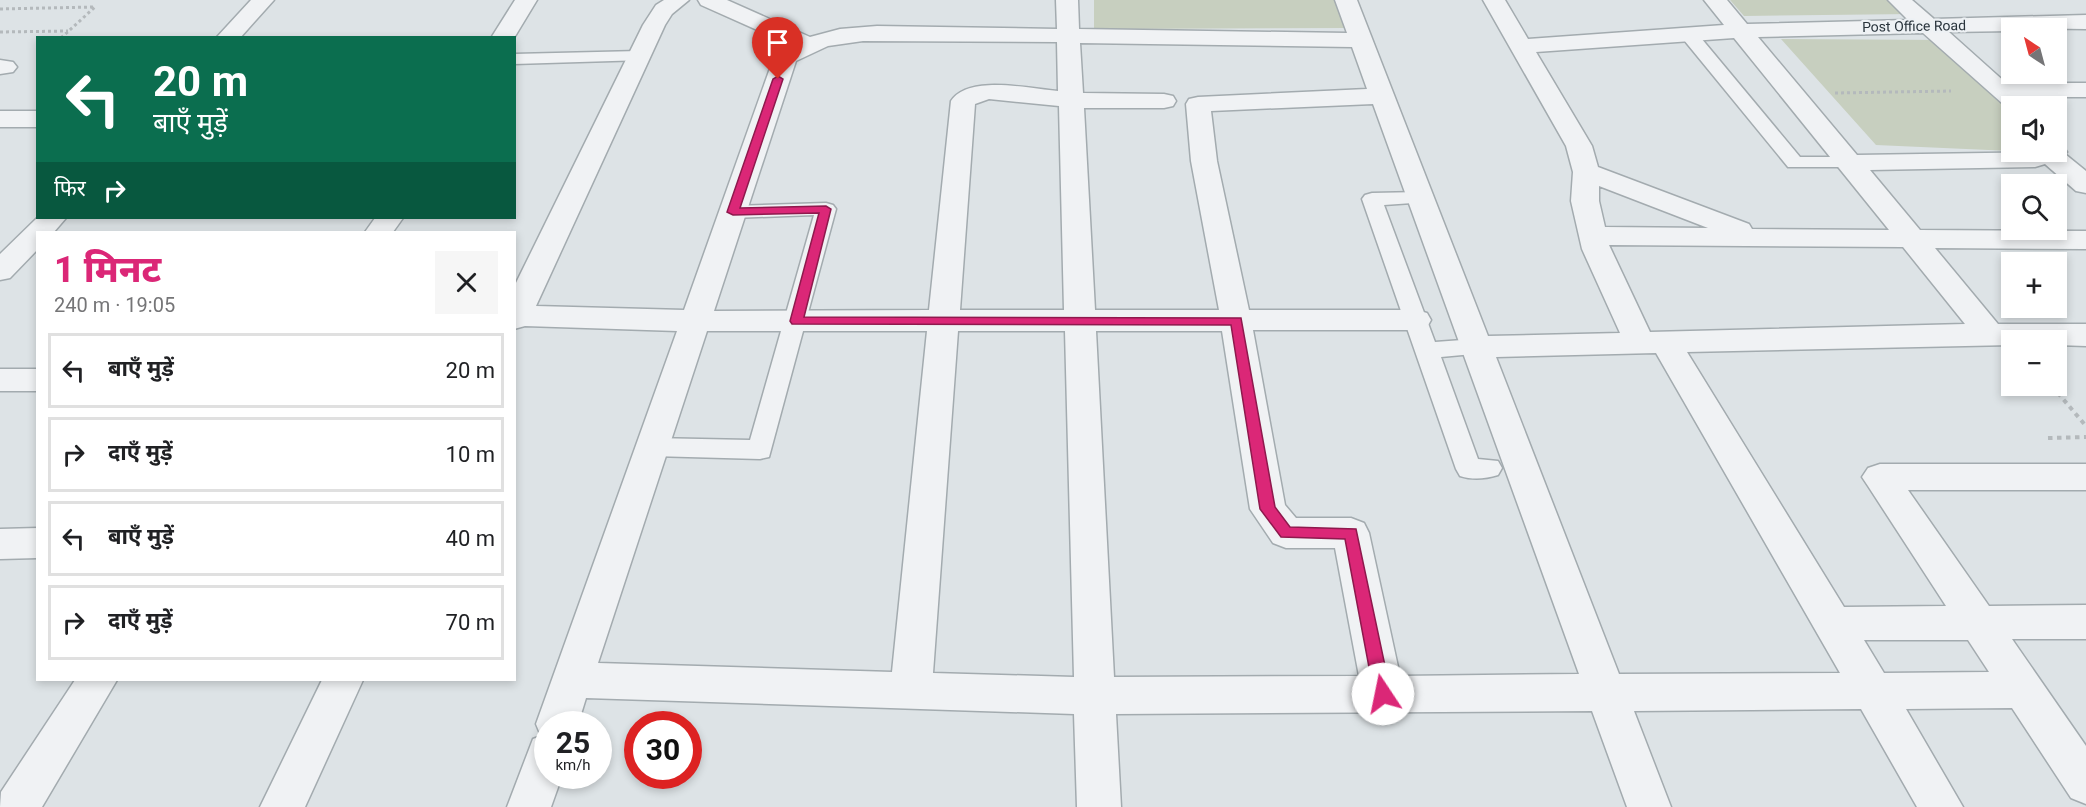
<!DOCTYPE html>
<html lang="hi">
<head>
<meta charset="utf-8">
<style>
	body { margin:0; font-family:Roboto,"Noto Sans Devanagari",sans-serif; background:#f6f6f6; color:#202124; height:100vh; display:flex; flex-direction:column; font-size:22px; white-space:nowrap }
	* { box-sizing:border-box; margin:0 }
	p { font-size:20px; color:#757577 }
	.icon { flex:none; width:33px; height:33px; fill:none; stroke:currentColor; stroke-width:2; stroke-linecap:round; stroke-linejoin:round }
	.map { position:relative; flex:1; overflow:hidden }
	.side { position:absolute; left:36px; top:231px; width:480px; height:450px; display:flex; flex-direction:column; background:#fff; border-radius:0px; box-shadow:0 3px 9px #0003 }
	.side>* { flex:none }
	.guide { position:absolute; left:36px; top:36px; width:480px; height:183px; border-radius:0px; box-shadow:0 3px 9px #0003; background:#0b6e4f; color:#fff; overflow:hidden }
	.needle { width:39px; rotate:324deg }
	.fabs { position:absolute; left:2001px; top:18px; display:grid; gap:12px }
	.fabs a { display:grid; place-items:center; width:66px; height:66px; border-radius:0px; background:#fff; box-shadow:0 3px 9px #0003; font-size:30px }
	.speed { position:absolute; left:534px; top:711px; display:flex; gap:12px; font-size:30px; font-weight:700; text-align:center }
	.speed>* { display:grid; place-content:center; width:78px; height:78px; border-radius:50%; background:#fff; box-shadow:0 3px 9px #0003; line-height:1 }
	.speed small { font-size:15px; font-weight:400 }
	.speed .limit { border:9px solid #d22; background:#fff; color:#111 }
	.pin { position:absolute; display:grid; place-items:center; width:51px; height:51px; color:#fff; margin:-62px -26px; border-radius:50% 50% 50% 0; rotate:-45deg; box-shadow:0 0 6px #0007 }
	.pin .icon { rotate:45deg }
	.me { position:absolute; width:66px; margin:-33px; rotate:349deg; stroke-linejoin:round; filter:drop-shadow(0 0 4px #0008) }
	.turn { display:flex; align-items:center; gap:21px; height:126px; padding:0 18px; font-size:27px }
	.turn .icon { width:78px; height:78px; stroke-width:2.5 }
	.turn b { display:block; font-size:42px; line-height:51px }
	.then { display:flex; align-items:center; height:57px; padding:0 18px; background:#0003; gap:12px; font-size:22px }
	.round { display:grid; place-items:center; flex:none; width:63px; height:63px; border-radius:0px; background:#f6f6f6 }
	.overview { display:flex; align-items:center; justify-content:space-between; height:102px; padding:0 18px }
	h1 { font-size:36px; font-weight:800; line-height:45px; color:#db2777 }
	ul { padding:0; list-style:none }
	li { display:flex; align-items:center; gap:18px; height:75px; margin:0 12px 9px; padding:0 6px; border:3px solid #e0e0e0; border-radius:0px }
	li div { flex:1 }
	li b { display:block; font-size:22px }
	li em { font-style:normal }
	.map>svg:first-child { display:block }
	.green { fill:#c7cfbf }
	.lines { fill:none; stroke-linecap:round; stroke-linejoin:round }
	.lane-casing { stroke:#a3abaf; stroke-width:3 }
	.street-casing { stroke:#a3abaf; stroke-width:3 }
	.path-far1 { stroke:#b4b9bc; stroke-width:3; stroke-dasharray:3 3; stroke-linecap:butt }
	.path { stroke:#b4b9bc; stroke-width:4; stroke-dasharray:4.5 4.5; stroke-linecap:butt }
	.lane { fill:#f0f2f4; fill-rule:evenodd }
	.street { fill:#f0f2f4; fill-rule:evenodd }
	.route { fill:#db2777; stroke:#8e194d; stroke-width:1.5 }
	.labels { text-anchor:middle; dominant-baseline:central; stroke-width:4.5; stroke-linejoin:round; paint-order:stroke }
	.far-street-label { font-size:14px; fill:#28333b; stroke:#edf1f4 }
</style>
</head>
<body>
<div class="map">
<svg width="2086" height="807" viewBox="0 0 2086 807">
	<rect width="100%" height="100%" fill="#dde3e6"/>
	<!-- green -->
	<path class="green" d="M1094,0H1338L1347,28L1094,29Z
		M1730,0H1897L1913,14L1744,16Z
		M1781,39L1947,40L2015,106H2012L2011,151L1876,145Z"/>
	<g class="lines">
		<defs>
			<path id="lane" d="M1690,31L1696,32L1800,157H1851L1858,159L1861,163L1858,167H1788L1684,40L1682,36L1684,32Z
				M639,51L645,52L647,56L645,60L514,64V54Z
				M1420,192L1427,194L1430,198L1427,202L1384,205L1435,342L1476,339L1484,341L1487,347L1484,353L1441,357L1478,459L1498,461L1502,468L1498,475C1485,479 1473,480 1460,476L1456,469L1362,199L1365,195L1372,193Z
				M826,203L833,205L836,209L769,457L760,459L652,456L643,454L640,447L643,440L652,438L750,440L814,215L733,218L726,216L723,212L726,208L733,206Z"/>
			<path id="street" d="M251,0H274L240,38H216Z
				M515,0H537L514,38H491Z
				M664,0H689L672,14L665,25L536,306L684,310L774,57L791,45L701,5L698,0H727L810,37L840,29L877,26L1057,29L1056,0H1078L1079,29L1347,33L1335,0H1357L1488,336L1620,333L1582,249L1571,201L1573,172L1566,146L1483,0H1505L1528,39L1724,25L1704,0H1727L1747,24L1908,20L1888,0H1912L1934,19L2086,15V29L2012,28V31L1949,32L2006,83H2086V97H2023L2030,106H2012V112L1923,33L1758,37L1857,155L2056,152V145L2063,146L2067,152L2065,154L2086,171V193L2076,191L2045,164L2035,167L1870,170L1920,230L2086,231V249L1935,248L1998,324H2086V346L2056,345V340H2012V345L1687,352L1844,607L1946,606L1868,486L1862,477L1868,468L1880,464H2086V490H1908L1989,606L2086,605V639H2012L2086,746V804L2071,798L2012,708L1906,709L1963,807H1917L1861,709L1634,711L1671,807H1627L1592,711L1116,714L1121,807H1077L1074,714L586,698L578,724H548V776H562L551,807H507L533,739L541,736L536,724L677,331L525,326L514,329V287L643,25L656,5ZM1734,38L1889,230L1752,229L1749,224L1598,167L1592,146L1536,52ZM863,41L1057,42L1058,91C1030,89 969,74 951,101L929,310L714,311L796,61L828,46ZM1080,43L1352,47L1367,89L1198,97L1189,99L1186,104L1191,161L1219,310H1095L1084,108H1164L1173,106L1176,101L1173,96L1164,94L1083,93ZM989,99L1059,106L1064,310H960L975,104ZM1373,104L1579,674L1400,676L1369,533L1364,523L1351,518H1296L1285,505L1253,330H1416L1427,327L1431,320L1427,313L1416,310H1249L1217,161L1211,111ZM1599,186L1708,228L1605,227L1599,201ZM1609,245L1903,247L1965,324L1650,332ZM707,331H927L892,672L598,663ZM958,331H1065L1074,677L933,673ZM1096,331H1222L1250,509L1273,543L1286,548H1335L1359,676L1114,677ZM1656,353L1840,673L1619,674L1496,357ZM1864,640H1968L1989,672L1884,673Z
				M0,60L13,62L17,67L13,72L0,74Z
				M0,111H38V127H0Z
				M38,217L66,218L54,232H38V249L10,278L0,280V254Z
				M375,218H403L393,232H365Z
				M0,369H38V391H0Z
				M38,528V558L0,559V529Z
				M75,680H117L42,807H0L1,792Z
				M322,680H363L305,807H260Z"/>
		</defs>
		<!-- lane casing -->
		<use href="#lane" class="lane-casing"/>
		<!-- street casing -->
		<use href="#street" class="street-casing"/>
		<!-- path-far1 -->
		<path class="path-far1" d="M0,9L95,7L61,38
			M0,32L68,31
			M1835,93L1951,91"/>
		<!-- path -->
		<path class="path" d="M2052,386L2086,426
			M2048,438L2086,437"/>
		<!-- lane -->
		<use href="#lane" class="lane"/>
		<!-- street -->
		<use href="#street" class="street"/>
	</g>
	<!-- route -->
	<path class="route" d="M778,76L783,79L740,208L826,206L831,209L804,317L1241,318L1275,507L1290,527L1356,529L1391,694L1389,700L1383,702L1377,700L1374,694L1345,539L1281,537L1260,509L1231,325L792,324L790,321L819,213L733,215L727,212L773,79Z"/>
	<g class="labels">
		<!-- far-street labels -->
		<g class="far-street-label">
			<text transform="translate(1914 26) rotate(-1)">Post Office Road</text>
		</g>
	</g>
</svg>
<div class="fabs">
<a><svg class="needle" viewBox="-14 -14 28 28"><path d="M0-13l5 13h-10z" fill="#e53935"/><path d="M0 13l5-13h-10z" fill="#757577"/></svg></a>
<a><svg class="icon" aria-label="sound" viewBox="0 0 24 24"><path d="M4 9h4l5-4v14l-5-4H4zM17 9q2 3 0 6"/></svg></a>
<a><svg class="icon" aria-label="search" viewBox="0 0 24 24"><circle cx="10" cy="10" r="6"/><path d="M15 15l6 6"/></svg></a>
<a>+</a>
<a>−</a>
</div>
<div class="speed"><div>25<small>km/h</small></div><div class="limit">30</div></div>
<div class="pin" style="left:778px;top:79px;background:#d93025"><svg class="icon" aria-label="arrive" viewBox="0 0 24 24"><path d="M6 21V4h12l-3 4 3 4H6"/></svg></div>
<svg class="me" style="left:1383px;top:694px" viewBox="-20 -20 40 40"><circle r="19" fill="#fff"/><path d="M0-13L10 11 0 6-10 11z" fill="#db2777"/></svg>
<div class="guide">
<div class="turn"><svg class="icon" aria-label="left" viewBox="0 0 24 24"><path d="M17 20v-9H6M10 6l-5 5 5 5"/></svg><div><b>20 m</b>बाएँ मुड़ें</div></div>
<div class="then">फिर<svg class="icon" aria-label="right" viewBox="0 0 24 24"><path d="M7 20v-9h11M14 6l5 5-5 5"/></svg></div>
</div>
<section class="side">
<div class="overview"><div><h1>1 मिनट</h1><p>240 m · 19:05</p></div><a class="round"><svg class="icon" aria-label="close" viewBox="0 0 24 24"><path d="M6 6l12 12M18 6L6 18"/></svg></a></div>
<ul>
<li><svg class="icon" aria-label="left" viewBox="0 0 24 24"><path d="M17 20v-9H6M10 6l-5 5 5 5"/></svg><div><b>बाएँ मुड़ें</b></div><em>20 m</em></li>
<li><svg class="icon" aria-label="right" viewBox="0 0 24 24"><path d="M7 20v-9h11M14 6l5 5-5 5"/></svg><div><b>दाएँ मुड़ें</b></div><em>10 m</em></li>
<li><svg class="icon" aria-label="left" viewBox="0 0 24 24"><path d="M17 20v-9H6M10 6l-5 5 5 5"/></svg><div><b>बाएँ मुड़ें</b></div><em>40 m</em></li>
<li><svg class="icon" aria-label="right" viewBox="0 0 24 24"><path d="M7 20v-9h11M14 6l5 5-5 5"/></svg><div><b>दाएँ मुड़ें</b></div><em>70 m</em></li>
</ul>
</section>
</div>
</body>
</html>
